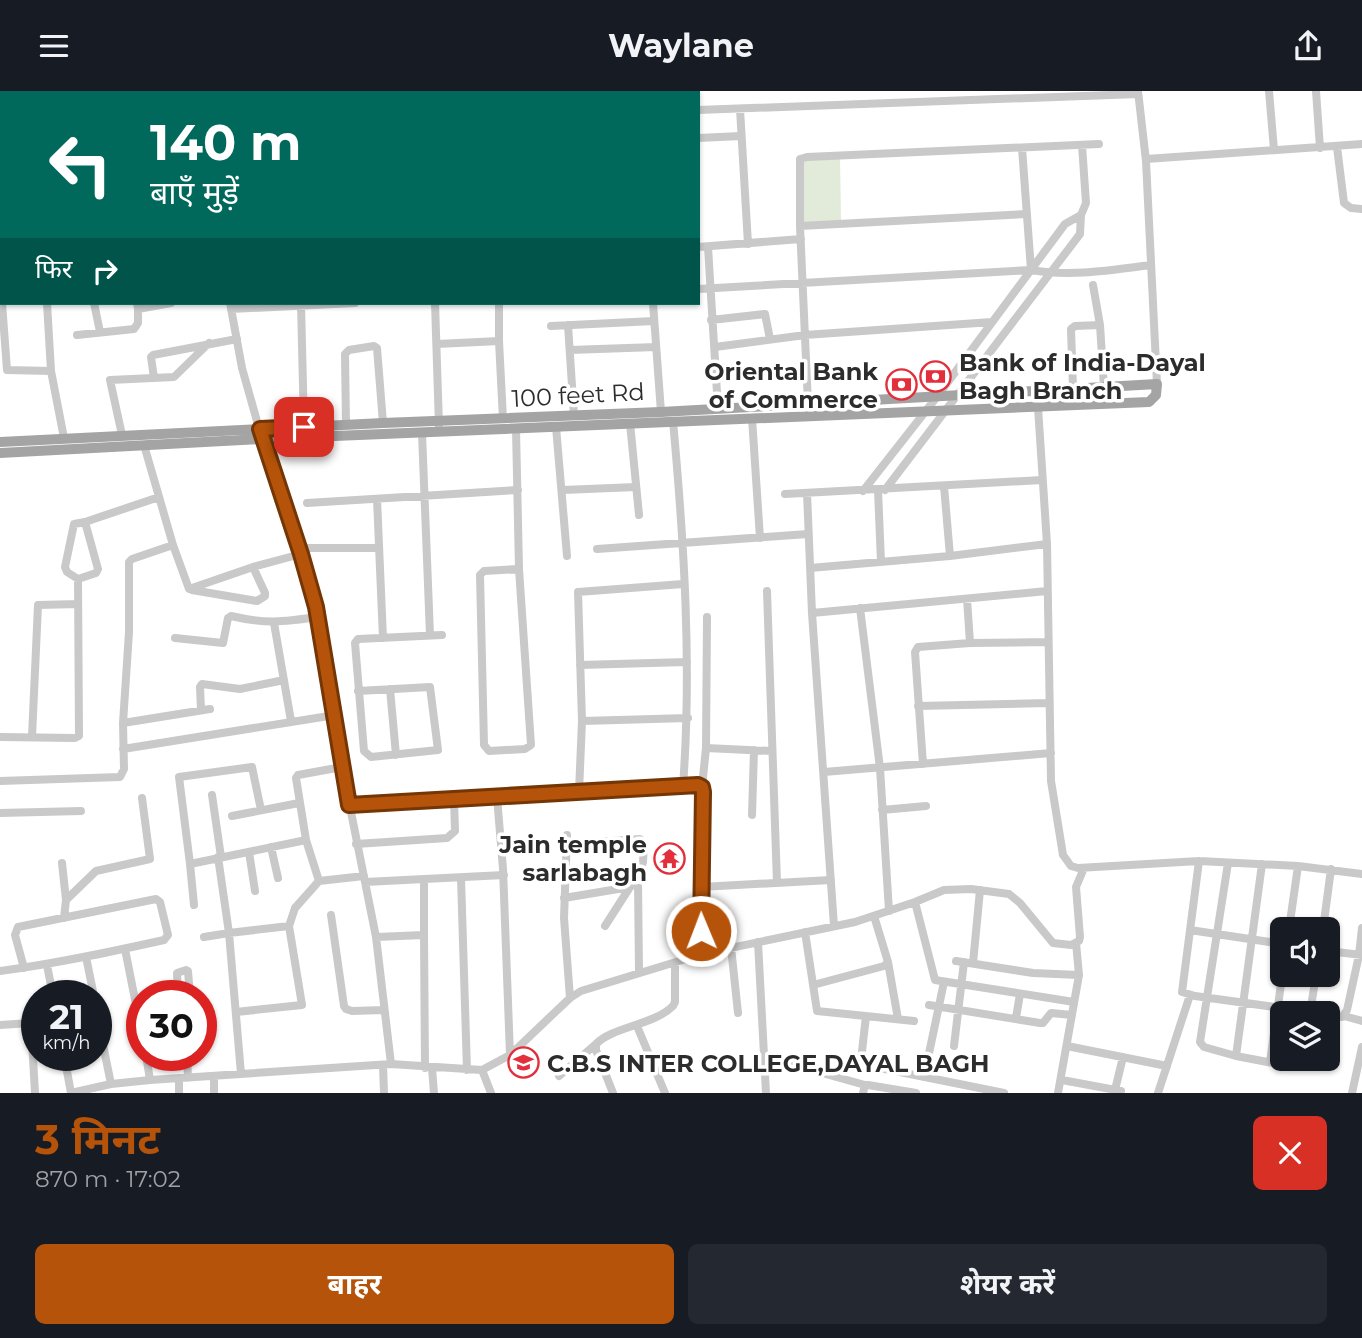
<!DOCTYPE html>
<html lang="hi">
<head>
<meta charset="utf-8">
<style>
	body { margin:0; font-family:Montserrat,"Noto Sans Devanagari",sans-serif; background:#242831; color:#f1f3f6; height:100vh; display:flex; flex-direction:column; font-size:26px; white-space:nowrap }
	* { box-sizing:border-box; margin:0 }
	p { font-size:23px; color:#9ea1a6 }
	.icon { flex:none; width:38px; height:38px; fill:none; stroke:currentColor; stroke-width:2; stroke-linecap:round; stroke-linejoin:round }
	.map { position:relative; height:1002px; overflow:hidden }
	.drawer { display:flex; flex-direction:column; background:#171b24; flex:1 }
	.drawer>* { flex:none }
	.banner { position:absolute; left:0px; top:0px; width:700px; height:214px; box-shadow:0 2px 5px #0004; background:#00695c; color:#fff; overflow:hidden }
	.tools { position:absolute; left:1270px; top:826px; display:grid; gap:14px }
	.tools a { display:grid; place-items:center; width:70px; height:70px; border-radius:10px; background:#171b24; box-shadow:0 2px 5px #0004; font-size:35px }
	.speed { position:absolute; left:21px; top:889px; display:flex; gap:14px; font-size:35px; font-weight:700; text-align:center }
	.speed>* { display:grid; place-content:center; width:91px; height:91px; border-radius:50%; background:#171b24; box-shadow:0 2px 5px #0004; line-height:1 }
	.speed small { font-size:18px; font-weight:400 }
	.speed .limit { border:10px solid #d22; background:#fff; color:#111 }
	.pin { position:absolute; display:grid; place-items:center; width:60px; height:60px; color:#fff; margin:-30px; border-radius:14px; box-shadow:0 4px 10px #0006 }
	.me { position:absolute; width:77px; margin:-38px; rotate:359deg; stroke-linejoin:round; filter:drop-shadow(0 0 5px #0008) }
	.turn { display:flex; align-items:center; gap:24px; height:147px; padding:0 35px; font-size:32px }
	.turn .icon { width:91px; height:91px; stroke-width:2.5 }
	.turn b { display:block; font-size:49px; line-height:60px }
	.then { display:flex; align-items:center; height:66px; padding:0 35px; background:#0003; gap:14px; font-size:26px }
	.round { display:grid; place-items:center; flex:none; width:74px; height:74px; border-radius:10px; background:#242831 }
	.summary { display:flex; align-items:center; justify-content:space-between; height:119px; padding:0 35px }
	h1 { font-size:42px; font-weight:700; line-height:52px; color:#b45309 }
	.button { display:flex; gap:14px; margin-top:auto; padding:14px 35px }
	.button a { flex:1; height:80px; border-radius:10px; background:#b45309; color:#fff; font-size:28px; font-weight:700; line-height:80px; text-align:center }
	.button a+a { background:#242831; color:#f1f3f6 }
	header { display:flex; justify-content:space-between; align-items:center; height:91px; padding:0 35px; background:#171b24; font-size:32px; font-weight:700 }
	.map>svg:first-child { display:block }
	.green { fill:#e2ead9 }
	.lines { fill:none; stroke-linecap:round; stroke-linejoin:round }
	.minor { stroke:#c9c9c9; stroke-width:8 }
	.major { stroke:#a4a4a4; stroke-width:10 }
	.route-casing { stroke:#753606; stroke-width:18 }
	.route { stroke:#b45309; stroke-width:12 }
	.labels { text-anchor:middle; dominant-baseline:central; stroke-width:7; stroke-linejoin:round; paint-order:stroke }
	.poi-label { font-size:24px; font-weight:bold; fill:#2c2c2c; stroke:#fff; text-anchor:start }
	.street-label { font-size:24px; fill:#2c2c2c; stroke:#fff }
</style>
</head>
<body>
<header><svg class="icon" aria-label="menu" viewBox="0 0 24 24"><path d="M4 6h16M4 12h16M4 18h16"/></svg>Waylane<svg class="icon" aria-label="share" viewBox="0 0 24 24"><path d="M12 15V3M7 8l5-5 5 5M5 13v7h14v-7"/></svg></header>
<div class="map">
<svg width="1362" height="1002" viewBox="0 0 1362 1002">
	<rect width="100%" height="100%" fill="#fff"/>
	<!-- green -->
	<path class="green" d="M840,64L841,132L800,135V68Z"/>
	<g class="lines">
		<!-- minor -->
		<path class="minor" d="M102,0L103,2
			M155,0L156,2
			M225,0V2
			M394,0V2
			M494,0V2
			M576,0V2
			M627,0V2
			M682,0V2
			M1138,0L1146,70L1157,293
			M1269,0L1274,59
			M1316,0L1320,57
			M52,2V0
			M418,2V0
			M443,2V0
			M539,2V0
			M740,18L748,153
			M698,19L1138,3
			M698,47L741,45
			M1337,56L1344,112L1351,117L1362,118
			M1022,57L1031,179
			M1146,68L1362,53
			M800,135L1027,123
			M698,156L801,148
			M708,156L718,318
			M2,189V202
			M1093,194L1100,234L1104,296
			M698,198L1031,179C1071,186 1111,179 1151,174
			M2,212L7,279L51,280
			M47,212L51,280L64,347
			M94,212L100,241
			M137,212L138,218L171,212
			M230,212L242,277L262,348L301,463L316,516L335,624L342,676L376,846L391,973
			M301,212L304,336
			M435,212L439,335
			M653,212L661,321
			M231,218L355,212
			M711,229L765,223L770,248
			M568,234L574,325
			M551,235L654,230
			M77,244L134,238L138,232V218
			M499,250L503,328
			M437,253L499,250V212
			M715,256L805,244L992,231
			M570,259L656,256
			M154,287L151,266L153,264L237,248
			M1073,298L1071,238L1075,235L1100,234
			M1037,301L1047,453L1051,690L1063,764L1071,775L1078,777L1199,770L1298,775L1362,783
			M808,313L800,135V68L807,66L1099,53
			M752,327L760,447
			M673,330C684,451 692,574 683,695
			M630,332L639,424
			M346,334L345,263L349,259L374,255L377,257L383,332
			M556,336L567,465
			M516,338L519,478L531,654L525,658L489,660L484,654L480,484L484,480L519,478
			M422,342L430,544
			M122,344L110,289L174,286L209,252
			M144,354L173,454L189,498
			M944,395L950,465
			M563,399L636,396
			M878,399L881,471
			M885,399L1080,143L1081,124
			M863,400L936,307L1065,133L1081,124L1086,112L1082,54
			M807,402L812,522L834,835
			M785,403L1042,389
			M377,408L383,547
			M307,412L518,399
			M85,431L74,433L65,476L67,481L78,488L96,482L98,478L85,431L159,406
			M307,457H379
			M597,458L808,443
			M810,477L950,465L1047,453
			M189,498L253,476L301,463
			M192,499L257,510L265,505V502L253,476
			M767,500L777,792
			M967,508L970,552
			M860,517L880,677L889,820
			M812,522L1047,500
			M274,532L291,630
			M175,547L223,552L228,527L231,525C265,533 283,531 317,526
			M580,574L687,571
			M390,598L396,664
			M358,600L430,596L438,659L371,666L364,660L355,552L358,548L442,544
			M918,615L1049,612
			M201,619L200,596L202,593L240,598L284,589
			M582,630L688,627
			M123,632L210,618
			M0,646L75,647L79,645L78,488
			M32,646L38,514L78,513
			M706,657L772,660
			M123,658L335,624
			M923,673L915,561L918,556L970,552L1048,551
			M824,681L1051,662
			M0,690L120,686L124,678L123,632L129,541V471L132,468L173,454
			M702,696L706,657L707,526
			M579,701L582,630L578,501L683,493
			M212,704L221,766
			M497,706L503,778L510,964
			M349,714L700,695L703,701L702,863
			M882,719L926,715
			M0,722L81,720
			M752,724L754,659
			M232,725L299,712
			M567,744L564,827L570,907
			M306,749L319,790L364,785
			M597,751L640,748L644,753L643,771L638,790L630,796L605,835
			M356,753L447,747L455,740L454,708
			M271,756L278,787
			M249,761L255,800
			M1199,770L1182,901L1195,905L1318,922
			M62,772L66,809
			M1228,772L1200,951L1204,956L1236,965
			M190,773L179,686L252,676L261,719
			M1262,773L1236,965L1293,976L1297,975L1299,968
			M461,787L467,979
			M638,790L639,882
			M365,791L504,784
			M701,796L831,789
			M564,807L630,796
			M915,811L935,889L1074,911
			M194,814L190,773L306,749L296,687L298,684L342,676
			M331,824L344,915L346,918L352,920L384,919
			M64,827L66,809L96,780L150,768L142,707
			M289,835L295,817L319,790
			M1289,838L1298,775
			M1323,838L1331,778
			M1190,839L1283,853
			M805,841L817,920L914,930
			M424,844V789
			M204,846L229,842L218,766
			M376,846L424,844L425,977
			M758,851L766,1002
			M731,856L738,922
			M125,858L142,944
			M1328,860L1362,864
			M86,866L94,905
			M956,870L1033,882L1079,884
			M888,871L898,928
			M973,872L980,799
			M47,874L53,905
			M0,880C55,873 110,861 164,849L168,844L160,811L156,808L18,836L15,844L24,877
			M813,894L884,875L888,871L874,825
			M178,905L177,882L186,879L188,880L190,905
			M929,914L1040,932H1043L1051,922L1072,924
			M96,919L111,993
			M236,921L302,914L289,835L229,842L241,983
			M1310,922L1316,884
			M1328,924L1342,926L1347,919L1359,864L1362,837
			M866,925L861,969L865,974L1004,1002
			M1344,925L1362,930
			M1016,927L1020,903
			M0,934L31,932L35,1002
			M637,935L665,1002
			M954,955L964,871
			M1067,955L1167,975
			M64,964L71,1002
			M146,964L150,989
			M187,964L188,987
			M765,966L865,994
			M1270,971L1283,879
			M383,974L384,1002
			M432,977L434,1002
			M482,979L491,1002
			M214,985V1002
			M559,985L596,953
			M924,986L944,891
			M1062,989L1121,1000
			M1115,999L1123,966
			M71,1002L111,993L150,989L391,973L482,979L510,964L570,907L581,900L702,863L855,831L915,811L944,799L971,798L1009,803L1020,812L1053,852L1071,854L1079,850L1080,846L1076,796L1084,777
			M179,1002V988
			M613,1002L596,959V953C612,936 654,934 673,915L675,911V872
			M863,1002L865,994H868L916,1002
			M1058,1002L1079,884L1076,852
			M1158,1002L1190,904
			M1352,1002L1362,956"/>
		<!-- major -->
		<path class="major" d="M0,351L383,332L661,321L1157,293L1156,304L1149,311L262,348L0,362"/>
	</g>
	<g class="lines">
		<defs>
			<path id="route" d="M304,336L260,338L301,463L316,516L349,714L698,694L702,696L703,701L701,840"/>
		</defs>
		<!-- route casing -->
		<use href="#route" class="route-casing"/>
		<!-- route -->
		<use href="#route" class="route"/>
	</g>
	<!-- icons -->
	<defs>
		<symbol id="bank-ring" viewBox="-11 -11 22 22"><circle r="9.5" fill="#fff" stroke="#e32e3b" stroke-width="1.5"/><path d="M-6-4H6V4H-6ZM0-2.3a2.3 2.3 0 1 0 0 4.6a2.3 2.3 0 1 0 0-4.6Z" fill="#e32e3b"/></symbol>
		<symbol id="temple-ring" viewBox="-11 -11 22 22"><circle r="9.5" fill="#fff" stroke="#e32e3b" stroke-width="1.5"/><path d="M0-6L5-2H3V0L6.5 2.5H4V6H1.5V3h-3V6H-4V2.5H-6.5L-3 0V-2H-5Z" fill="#e32e3b"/></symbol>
		<symbol id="university-ring" viewBox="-11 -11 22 22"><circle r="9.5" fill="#fff" stroke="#e32e3b" stroke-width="1.5"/><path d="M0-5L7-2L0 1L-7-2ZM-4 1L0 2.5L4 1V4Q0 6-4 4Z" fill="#e32e3b"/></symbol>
	</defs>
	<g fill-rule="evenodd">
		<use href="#bank-ring" x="918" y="268" width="35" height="35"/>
		<use href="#bank-ring" x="884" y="276" width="35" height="35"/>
		<use href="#temple-ring" x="652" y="750" width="35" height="35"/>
		<use href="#university-ring" x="506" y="954" width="35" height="35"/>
	</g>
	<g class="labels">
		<!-- poi labels -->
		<g class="poi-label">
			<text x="959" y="271">Bank of India-Dayal<tspan x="959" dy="28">Bagh Branch</tspan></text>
			<text x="878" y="280" text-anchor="end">Oriental Bank<tspan x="878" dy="28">of Commerce</tspan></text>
			<text x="647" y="753" text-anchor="end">Jain temple<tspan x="647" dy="28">sarlabagh</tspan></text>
			<text x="547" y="972">C.B.S INTER COLLEGE,DAYAL BAGH</text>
		</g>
		<!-- street labels -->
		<g class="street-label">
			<text transform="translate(578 304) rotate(-3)">100 feet Rd</text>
		</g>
	</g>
</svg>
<div class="tools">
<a><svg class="icon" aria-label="sound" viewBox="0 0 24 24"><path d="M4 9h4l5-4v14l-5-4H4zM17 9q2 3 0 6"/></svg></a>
<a><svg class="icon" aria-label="layers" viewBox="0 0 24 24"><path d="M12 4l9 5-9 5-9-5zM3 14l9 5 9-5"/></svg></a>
</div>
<div class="speed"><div>21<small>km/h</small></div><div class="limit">30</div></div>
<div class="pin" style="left:304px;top:336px;background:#d93025"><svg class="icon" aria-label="arrive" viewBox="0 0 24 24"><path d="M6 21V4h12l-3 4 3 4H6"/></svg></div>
<svg class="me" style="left:701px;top:840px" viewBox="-20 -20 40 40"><circle r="17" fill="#b45309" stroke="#fff" stroke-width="3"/><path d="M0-11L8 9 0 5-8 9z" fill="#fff"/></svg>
<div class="banner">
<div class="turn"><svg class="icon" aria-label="left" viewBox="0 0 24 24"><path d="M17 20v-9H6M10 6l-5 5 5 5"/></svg><div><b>140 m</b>बाएँ मुड़ें</div></div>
<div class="then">फिर<svg class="icon" aria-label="right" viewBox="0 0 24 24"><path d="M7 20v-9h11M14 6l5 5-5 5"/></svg></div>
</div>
</div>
<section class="drawer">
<div class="summary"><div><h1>3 मिनट</h1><p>870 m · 17:02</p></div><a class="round" style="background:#d93025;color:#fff"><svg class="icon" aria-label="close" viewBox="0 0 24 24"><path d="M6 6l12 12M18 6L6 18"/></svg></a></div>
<div class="button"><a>बाहर</a><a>शेयर करें</a></div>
</section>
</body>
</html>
